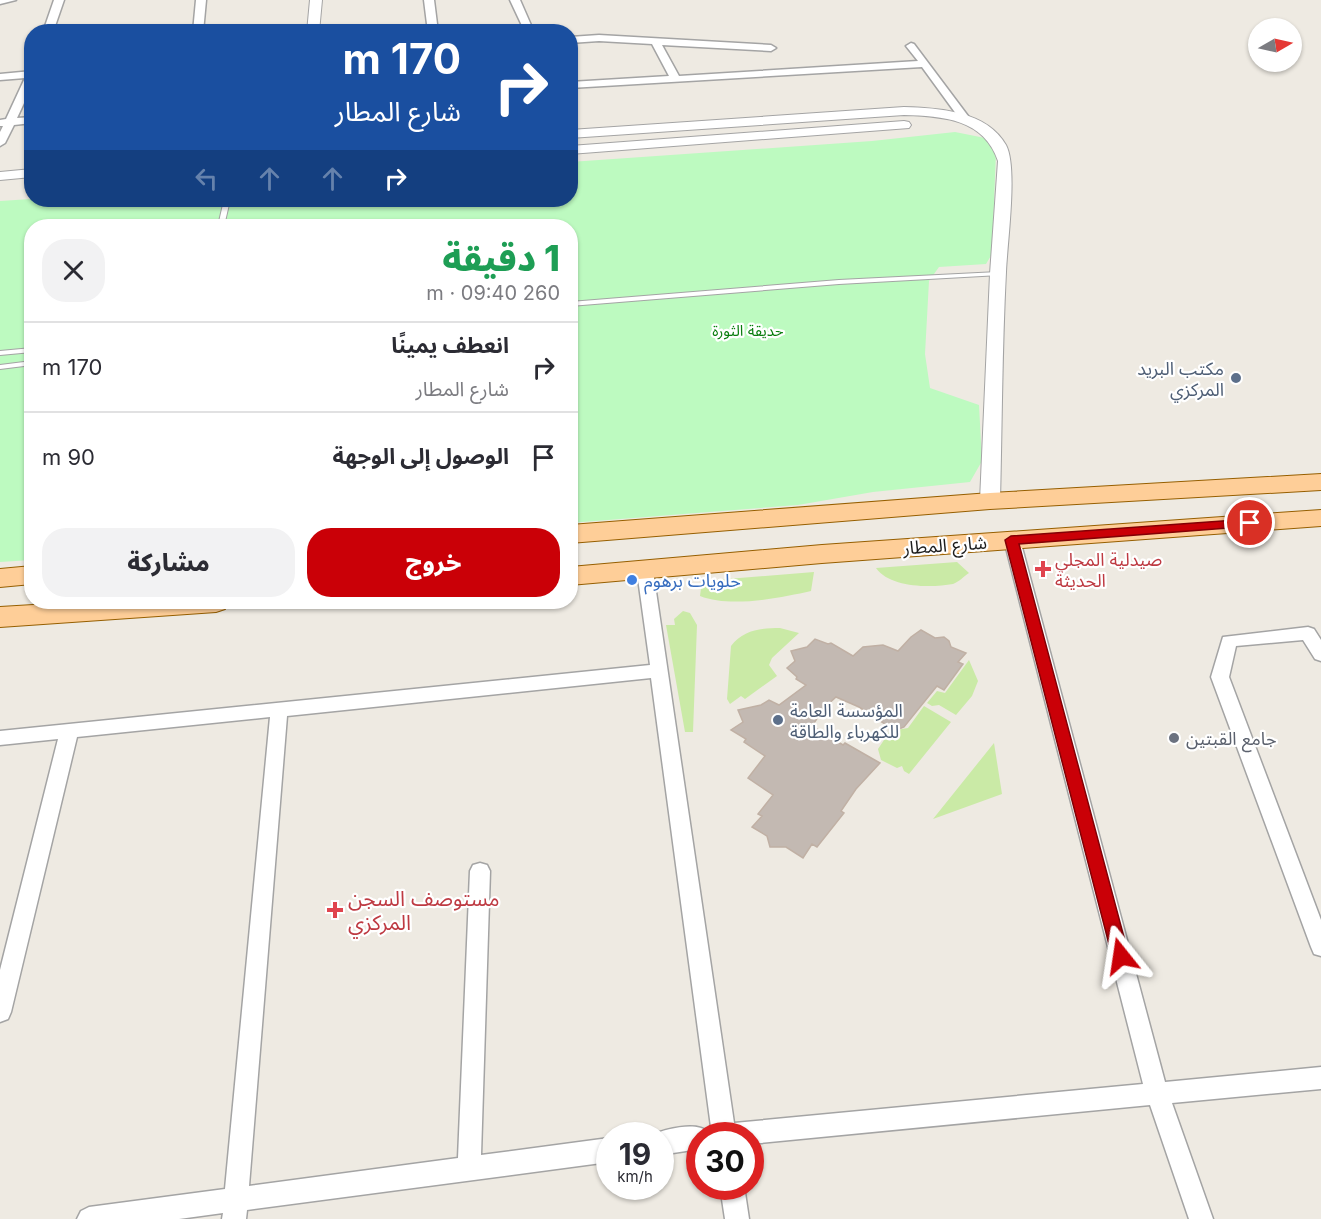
<!DOCTYPE html>
<html lang="ar">
<head>
<meta charset="utf-8">
<style>
	body { margin:0; font-family:Inter,"Noto Sans Arabic",sans-serif; background:#f2f2f3; color:#2b2b33; direction:rtl; height:100vh; display:flex; flex-direction:column; font-size:22px; white-space:nowrap }
	* { box-sizing:border-box; margin:0 }
	p { font-size:20px; color:#7c7c81 }
	.icon { flex:none; width:33px; height:33px; fill:none; stroke:currentColor; stroke-width:2; stroke-linecap:round; stroke-linejoin:round }
	.map { position:relative; flex:1; overflow:hidden; direction:ltr }
	.details { position:absolute; left:24px; top:219px; width:554px; height:390px; display:flex; flex-direction:column; background:#fff; border-radius:24px; box-shadow:0 2px 4px #0004; direction:rtl }
	.details>* { flex:none }
	.hud { position:absolute; left:24px; top:24px; width:554px; height:183px; border-radius:24px; box-shadow:0 2px 4px #0004; direction:rtl; background:#1a4fa0; color:#fff; overflow:hidden }
	.needle { width:39px; rotate:81deg }
	.fabs { position:absolute; left:1248px; top:18px; display:grid; gap:12px }
	.fabs a { display:grid; place-items:center; width:54px; height:54px; border-radius:50%; background:#fff; box-shadow:0 2px 4px #0004; font-size:30px }
	.speed { position:absolute; left:596px; top:1122px; display:flex; gap:12px; font-size:30px; font-weight:700; text-align:center }
	.speed>* { display:grid; place-content:center; width:78px; height:78px; border-radius:50%; background:#fff; box-shadow:0 2px 4px #0004; line-height:1 }
	.speed small { font-size:15px; font-weight:400 }
	.speed .limit { border:9px solid #d22; background:#fff; color:#111 }
	.pin { position:absolute; display:grid; place-items:center; width:51px; height:51px; color:#fff; margin:-26px; border:3px solid #fff; border-radius:50%; box-shadow:0 2px 6px #0007 }
	.me { position:absolute; width:66px; margin:-33px; rotate:345deg; stroke-linejoin:round; filter:drop-shadow(0 0 4px #0008) }
	.turn { display:flex; align-items:center; gap:21px; height:126px; padding:0 18px; font-size:27px }
	.turn .icon { width:78px; height:78px; stroke-width:2.5 }
	.turn b { display:block; font-size:42px; line-height:51px }
	.lanes { display:flex; align-items:center; height:57px; padding:0 18px; background:#0003; justify-content:center; gap:30px; direction:ltr }
	.lanes .off { opacity:.35 }
	.round { display:grid; place-items:center; flex:none; width:63px; height:63px; border-radius:24px; background:#f2f2f3 }
	.summary { display:flex; align-items:center; justify-content:space-between; height:102px; padding:0 18px }
	h1 { font-size:36px; font-weight:800; line-height:45px; color:#1e9e55 }
	.button { display:flex; gap:12px; margin-top:auto; padding:12px 18px }
	.button a { flex:1; height:69px; border-radius:24px; background:#ca0007; color:#fff; font-size:24px; font-weight:800; line-height:69px; text-align:center }
	.button a+a { background:#f2f2f3; color:#2b2b33 }
	ul { padding:0; list-style:none }
	li { display:flex; align-items:center; gap:18px; height:90px; padding:0 18px; border-top:2px solid #e1e1e2 }
	li div { flex:1 }
	li b { display:block; font-size:22px }
	li em { font-style:normal }
	.map>svg:first-child { display:block }
	.grass { fill:#caeaa6 }
	.park { fill:#bdfac0 }
	.building { fill:#c3b9b2; stroke:#c0b0a4; stroke-width:1.5 }
	.lines { fill:none; stroke-linecap:round; stroke-linejoin:round }
	.service-casing { stroke:#a4a4a4; stroke-width:2 }
	.minor-casing { stroke:#a4a4a4; stroke-width:3 }
	.tertiary-casing { stroke:#a4a4a4; stroke-width:2 }
	.primary-casing { stroke:#965f00; stroke-width:2 }
	.service { fill:#fff; fill-rule:evenodd }
	.minor { fill:#fff; fill-rule:evenodd }
	.tertiary { fill:#fff; fill-rule:evenodd }
	.primary { fill:#fece98; fill-rule:evenodd }
	.route { fill:#ca0007; stroke:#830005; stroke-width:1.5 }
	.service-dot { fill:#5c6f8a; stroke:#fff; stroke-width:2 }
	.health-dot { fill:#e0444e; stroke:#fff; stroke-width:2 }
	.shop-dot { fill:#3f7fe0; stroke:#fff; stroke-width:2 }
	.worship-dot { fill:#6b7280; stroke:#fff; stroke-width:2 }
	.labels { text-anchor:middle; dominant-baseline:central; stroke-width:4.5; stroke-linejoin:round; paint-order:stroke }
	.far-park-label { font-size:15px; fill:#097d0e; stroke:#fff }
	.service-label { font-size:18px; fill:#4e5e75; stroke:#fff; text-anchor:end }
	.street-label { font-size:18px; fill:#1d1d1d; stroke:#fff }
	.health-label { font-size:18px; fill:#be3a42; stroke:#fff; text-anchor:start }
	.shop-label { font-size:18px; fill:#366cbe; stroke:#fff; text-anchor:start }
	.worship-label { font-size:18px; fill:#5b616d; stroke:#fff; text-anchor:start }
	.near-health-label { font-size:21px; fill:#be3a42; stroke:#fff; text-anchor:start }
</style>
</head>
<body>
<div class="map">
<svg width="1321" height="1219" viewBox="0 0 1321 1219">
	<rect width="100%" height="100%" fill="#eeeae2"/>
	<!-- grass -->
	<path class="grass" d="M957,562L969,573C964,576 959,582 953,584C931,588 890,588 876,568Z
		M814,572L811,591C780,598 730,608 700,596L702,581Z
		M683,611L690,613L697,625L693,732H685L666,625H675L674,619Z
		M780,628L799,633L772,658L769,665L777,676L745,699L741,696L730,704L727,699L731,646C743,630 761,628 780,628Z
		M969,660L978,681L972,696L956,715L939,705L932,706L927,703L937,691L945,693Z
		M924,706L951,722L909,774L904,771L902,766L897,768L881,760L878,749L890,731L908,728Z
		M994,743L1002,794L933,819Z"/>
	<!-- park -->
	<path class="park" d="M955,132L985,138L996,152L992,254L986,264L939,267L929,281L925,354L930,388L979,405L982,461L970,482L873,492L798,505L570,523V226H32L31,560L0,562V201L31,199L570,200V162L872,141Z"/>
	<!-- building -->
	<path class="building" d="M921,630L935,638L944,637L949,641L951,647L966,653L958,662L963,664L944,690L937,686L904,727L899,729L891,728L859,707L836,697L824,708L812,726L843,745L845,743L880,763L856,789L841,811L844,813L817,847L812,844L803,858L786,847H770L767,836L752,827L762,816L758,814L773,795L748,778L765,756L744,742L746,739L731,730L743,722L738,710L761,705L769,700L779,705L806,685L796,679L797,677L787,668L795,661L791,651L807,647L815,639L828,644L831,643L853,656L863,647L883,645L898,651L911,637Z"/>
	<g class="lines">
		<defs>
			<path id="service" d="M224,200H230L224,226H218Z
				M998,272L1000,273V275L839,284L570,306V302L839,280Z
				M32,348V352L0,355V351Z
				M32,361V365L0,369V365Z"/>
			<path id="minor" d="M0,0H16L0,4Z
				M54,0H64L53,32H43Z
				M196,0H206L203,32H193Z
				M424,0H434L438,32H428Z
				M510,0H520L534,32H525Z
				M599,35L771,45L776,48L771,51L662,45L679,76L918,61L906,46L911,43L914,44L971,120L962,122L922,67L570,88V82L669,76L652,44L599,41L570,43V37Z
				M32,71V86L17,118L32,117V123L14,125L5,143L0,146V132L3,126H0V120L6,119L25,78L0,80V74Z
				M1012,535L1018,536L1020,540L1165,1082L1321,1067V1089L1172,1103L1213,1219H1189L1150,1105L750,1144V1136H699V1149L660,1155V1136L652,1135C665,1129 697,1121 708,1132L711,1127L651,678L287,716L249,1186L458,1158L470,871L473,865L480,863L487,865L490,871L481,1155L609,1138V1162L247,1210L246,1219H222L223,1213L179,1219H77L81,1211L89,1207L225,1189L270,717L77,737L11,1012L8,1019L0,1022V970L58,739L0,745V731L650,665L637,571L639,567H651L653,571L734,1123L1143,1084L1004,540L1006,536Z
				M1308,627L1314,629L1321,640V661L1315,659L1303,640L1236,646L1229,677L1321,920V956L1314,954L1311,947L1211,677L1223,637Z
				M720,1186H744L749,1219H725Z"/>
			<path id="tertiary" d="M310,0H322L319,32H307Z
				M904,107C939,108 987,111 1006,145C1018,167 1007,244 1006,272C1002,348 1002,425 1000,501L997,506L990,507L983,506L980,501L990,274L998,161C984,119 943,116 904,115L570,138V130Z
				M904,121L909,122L911,125L909,128L570,154V146Z
				M32,169V177L0,180V172Z"/>
			<path id="primary" d="M1321,474V490L990,509L570,543V525L990,493Z
				M1321,510V526L822,563L570,585V567L822,545Z
				M32,566V584L0,587V569Z
				M83,602H229L225,609L216,612L0,627V607Z"/>
		</defs>
		<!-- service casing -->
		<use href="#service" class="service-casing"/>
		<!-- minor casing -->
		<use href="#minor" class="minor-casing"/>
		<!-- tertiary casing -->
		<use href="#tertiary" class="tertiary-casing"/>
		<!-- primary casing -->
		<use href="#primary" class="primary-casing"/>
		<!-- service -->
		<use href="#service" class="service"/>
		<!-- minor -->
		<use href="#minor" class="minor"/>
		<!-- tertiary -->
		<use href="#tertiary" class="tertiary"/>
		<!-- primary -->
		<use href="#primary" class="primary"/>
	</g>
	<!-- route -->
	<path class="route" d="M1250,519L1256,523L1254,526L1019,544L1129,956L1127,961L1121,963L1115,961L1112,956L1005,540L1011,536Z"/>
	<!-- markers -->
	<g class="service-dot">
		<circle cx="1236" cy="378" r="6"/>
		<circle cx="778" cy="720" r="6"/>
	</g>
	<g class="health-dot">
		<path d="M1040 560h6v6h6v6h-6v6h-6v-6h-6v-6h6z"/>
		<path d="M332 901h6v6h6v6h-6v6h-6v-6h-6v-6h6z"/>
	</g>
	<circle class="shop-dot" cx="632" cy="580" r="6"/>
	<circle class="worship-dot" cx="1174" cy="738" r="6"/>
	<g class="labels">
		<!-- far-park labels -->
		<g class="far-park-label">
			<text x="748" y="330">حديقة الثورة</text>
		</g>
		<!-- service labels -->
		<g class="service-label">
			<text x="1224" y="368">مكتب البريد<tspan x="1224" dy="21">المركزي</tspan></text>
			<text x="790" y="710" text-anchor="start">المؤسسة العامة<tspan x="790" dy="21">للكهرباء والطاقة</tspan></text>
		</g>
		<!-- street labels -->
		<g class="street-label">
			<text transform="translate(945 545) rotate(-4)">شارع المطار</text>
		</g>
		<!-- health labels -->
		<g class="health-label">
			<text x="1055" y="559">صيدلية المجلي<tspan x="1055" dy="21">الحديثة</tspan></text>
		</g>
		<!-- shop labels -->
		<g class="shop-label">
			<text x="644" y="580">حلويات برهوم</text>
		</g>
		<!-- worship labels -->
		<g class="worship-label">
			<text x="1186" y="738">جامع القبتين</text>
		</g>
		<!-- near-health labels -->
		<g class="near-health-label">
			<text x="348" y="898">مستوصف السجن<tspan x="348" dy="24">المركزي</tspan></text>
		</g>
	</g>
</svg>
<div class="fabs">
<a><svg class="needle" viewBox="-14 -14 28 28"><path d="M0-13l5 13h-10z" fill="#e53935"/><path d="M0 13l5-13h-10z" fill="#7c7c81"/></svg></a>
</div>
<div class="speed"><div>19<small>km/h</small></div><div class="limit">30</div></div>
<div class="pin" style="left:1250px;top:523px;background:#d93025"><svg class="icon" aria-label="arrive" viewBox="0 0 24 24"><path d="M6 21V4h12l-3 4 3 4H6"/></svg></div>
<svg class="me" style="left:1121px;top:956px" viewBox="-20 -20 40 40"><path d="M0-17L14 15 0 8-14 15z" fill="#ca0007" stroke="#fff" stroke-width="4"/></svg>
<div class="hud">
<div class="turn"><svg class="icon" aria-label="right" viewBox="0 0 24 24"><path d="M7 20v-9h11M14 6l5 5-5 5"/></svg><div><b>170 m</b>شارع المطار</div></div>
<div class="lanes"><svg class="icon off" aria-label="left" viewBox="0 0 24 24"><path d="M17 20v-9H6M10 6l-5 5 5 5"/></svg><svg class="icon off" aria-label="ahead" viewBox="0 0 24 24"><path d="M12 20V5M6 11l6-6 6 6"/></svg><svg class="icon off" aria-label="ahead" viewBox="0 0 24 24"><path d="M12 20V5M6 11l6-6 6 6"/></svg><svg class="icon" aria-label="right" viewBox="0 0 24 24"><path d="M7 20v-9h11M14 6l5 5-5 5"/></svg></div>
</div>
<section class="details">
<div class="summary"><div><h1>1 دقيقة</h1><p>260 m · 09:40</p></div><a class="round"><svg class="icon" aria-label="close" viewBox="0 0 24 24"><path d="M6 6l12 12M18 6L6 18"/></svg></a></div>
<ul>
<li><svg class="icon" aria-label="right" viewBox="0 0 24 24"><path d="M7 20v-9h11M14 6l5 5-5 5"/></svg><div><b>انعطف يمينًا</b><p>شارع المطار</p></div><em>170 m</em></li>
<li><svg class="icon" aria-label="arrive" viewBox="0 0 24 24"><path d="M6 21V4h12l-3 4 3 4H6"/></svg><div><b>الوصول إلى الوجهة</b></div><em>90 m</em></li>
</ul>
<div class="button"><a>خروج</a><a>مشاركة</a></div>
</section>
</div>
</body>
</html>
